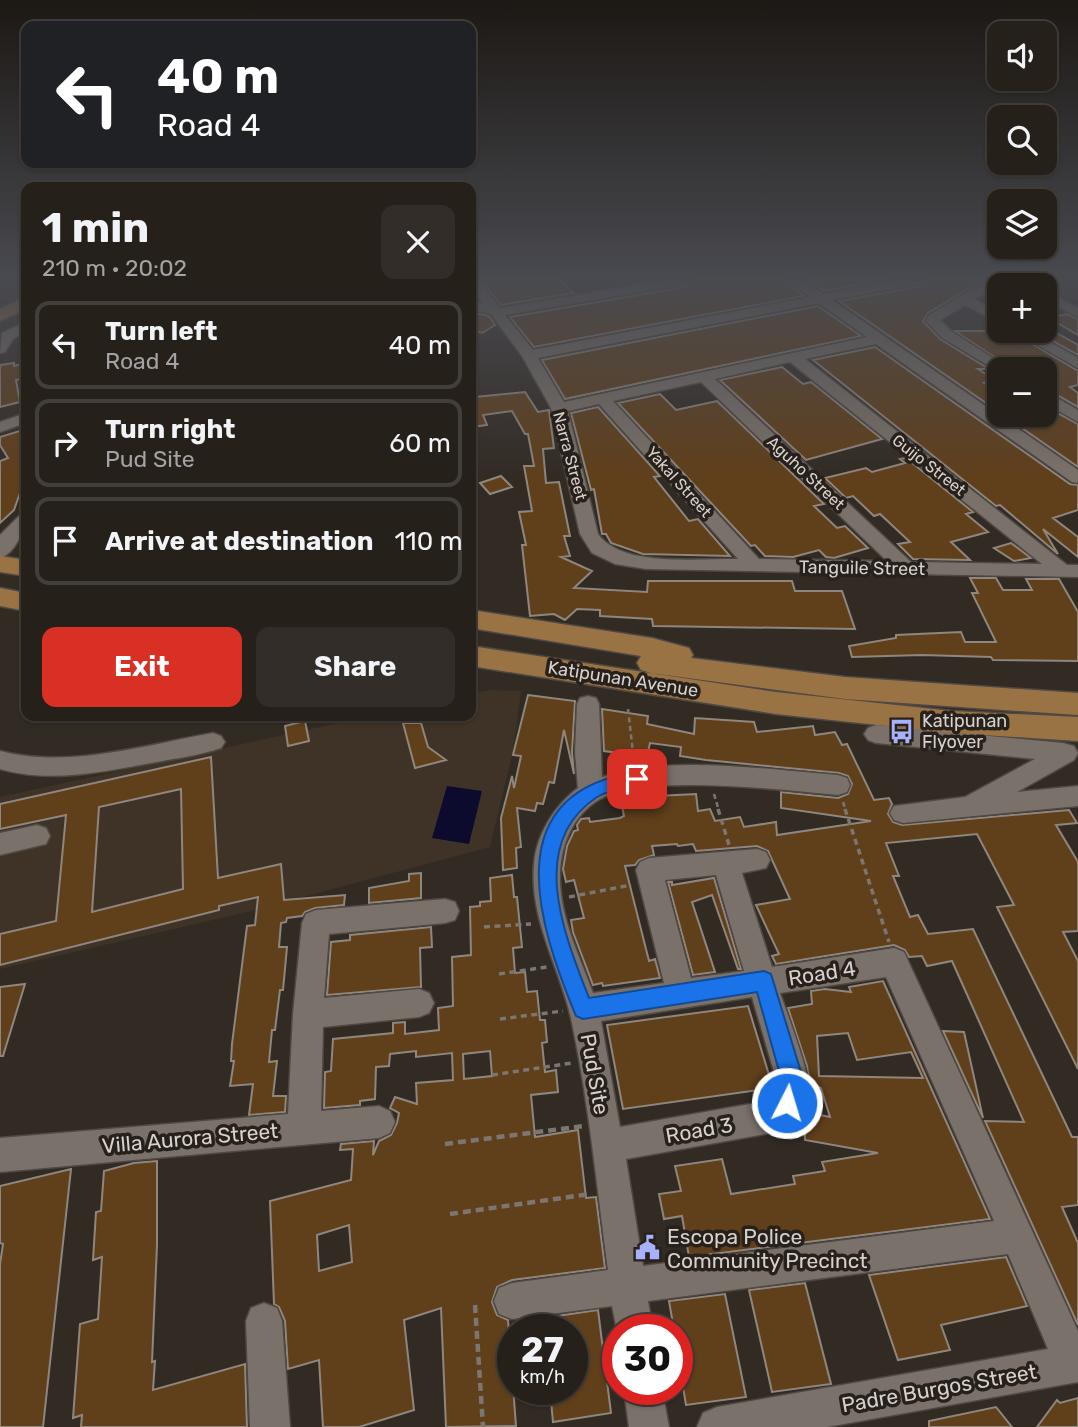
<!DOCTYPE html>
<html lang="en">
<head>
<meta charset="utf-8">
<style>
	body { margin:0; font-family:Rubik,sans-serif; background:#322d28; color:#f1f3f6; height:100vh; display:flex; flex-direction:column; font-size:26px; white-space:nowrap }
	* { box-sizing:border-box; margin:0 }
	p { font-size:23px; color:#a4a3a3 }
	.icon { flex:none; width:38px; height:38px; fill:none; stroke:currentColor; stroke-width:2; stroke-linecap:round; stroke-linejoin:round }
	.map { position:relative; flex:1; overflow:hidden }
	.panel { position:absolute; left:21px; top:182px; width:455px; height:539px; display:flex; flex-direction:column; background:#26201b; border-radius:14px; box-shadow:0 2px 5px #0004,0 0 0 2px #423e3a }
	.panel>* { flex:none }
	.hud { position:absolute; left:21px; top:21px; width:455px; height:147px; border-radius:14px; box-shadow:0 2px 5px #0004,0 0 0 2px #423e3a; background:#202124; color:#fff; overflow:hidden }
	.buttons { position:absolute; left:987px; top:21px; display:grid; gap:14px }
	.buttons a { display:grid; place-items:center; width:70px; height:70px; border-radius:14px; background:#26201b; box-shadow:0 2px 5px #0004,0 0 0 2px #423e3a; font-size:35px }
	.speed { position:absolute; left:497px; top:1314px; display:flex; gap:14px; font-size:35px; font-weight:700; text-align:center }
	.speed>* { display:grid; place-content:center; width:91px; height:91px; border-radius:50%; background:#26201b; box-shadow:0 2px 5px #0004,0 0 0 2px #423e3a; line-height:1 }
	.speed small { font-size:18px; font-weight:400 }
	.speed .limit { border:10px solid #d22; background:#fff; color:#111 }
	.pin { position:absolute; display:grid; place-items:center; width:60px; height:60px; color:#fff; margin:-30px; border-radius:14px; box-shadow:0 4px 10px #0006 }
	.me { position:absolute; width:77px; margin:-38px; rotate:5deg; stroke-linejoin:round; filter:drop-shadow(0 0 5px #0008) }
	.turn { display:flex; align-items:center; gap:24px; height:147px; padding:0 21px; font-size:32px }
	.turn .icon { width:91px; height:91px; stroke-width:2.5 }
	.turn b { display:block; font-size:49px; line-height:60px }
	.round { display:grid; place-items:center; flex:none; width:74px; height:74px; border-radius:14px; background:#322d28 }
	.overview { display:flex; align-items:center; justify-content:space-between; height:119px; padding:0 21px }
	h1 { font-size:42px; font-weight:700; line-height:52px }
	.cta { display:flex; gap:14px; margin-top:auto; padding:14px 21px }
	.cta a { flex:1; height:80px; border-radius:14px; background:#d93025; color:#fff; font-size:28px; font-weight:700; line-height:80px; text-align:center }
	.cta a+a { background:#322d28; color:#f1f3f6 }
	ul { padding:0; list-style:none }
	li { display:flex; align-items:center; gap:21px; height:88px; margin:0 14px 10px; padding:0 7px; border:4px solid #423e3a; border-radius:14px }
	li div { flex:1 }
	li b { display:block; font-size:26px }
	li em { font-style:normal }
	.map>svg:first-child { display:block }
	.built { fill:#3f3328 }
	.water { fill:#0c0b2e }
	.building { fill:#603f1b; stroke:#8f867e; stroke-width:2; fill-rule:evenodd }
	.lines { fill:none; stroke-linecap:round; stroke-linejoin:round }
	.minor-casing { stroke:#4f4843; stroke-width:3 }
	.major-casing { stroke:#4f4843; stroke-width:3 }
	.path-far2 { stroke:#7c7671; stroke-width:2.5; stroke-dasharray:5 3.5; stroke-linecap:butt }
	.path-far1 { stroke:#7c7671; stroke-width:3.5; stroke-dasharray:6 4.5; stroke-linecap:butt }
	.path { stroke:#7c7671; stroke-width:4.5; stroke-dasharray:8 5; stroke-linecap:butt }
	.minor { fill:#7a726a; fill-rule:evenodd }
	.major { fill:#9a7345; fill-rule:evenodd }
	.route { fill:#1a73e8; stroke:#114b97; stroke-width:2 }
	.labels { text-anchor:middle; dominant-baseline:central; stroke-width:7; stroke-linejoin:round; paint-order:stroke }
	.far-street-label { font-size:16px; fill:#d6d1cd; stroke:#28211b }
	.street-label { font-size:18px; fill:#d6d1cd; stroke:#28211b }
	.poi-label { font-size:18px; fill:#d6d1cd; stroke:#28211b; text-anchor:start }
	.near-street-label { font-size:21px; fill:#d6d1cd; stroke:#28211b }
	.near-poi-label { font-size:21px; fill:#d6d1cd; stroke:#28211b; text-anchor:start }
</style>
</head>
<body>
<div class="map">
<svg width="1078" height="1427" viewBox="0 0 1078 1427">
	<rect width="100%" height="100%" fill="#322b24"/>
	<!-- built -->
	<path class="built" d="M490,690L521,691L513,751L490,847L243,913L0,969V797L371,716H471V694Z"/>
	<!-- water -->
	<path class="water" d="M447,786L482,791L469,844L432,838Z"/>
	<!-- building -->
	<path class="building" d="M481,280H560L573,293L501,305Z
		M693,280H786L804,296L534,347L510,317L685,287Z
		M806,280H887L824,291Z
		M926,280H994L978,283L928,313L923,321L940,339L989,369H978L995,380L984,383L999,393V412L839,301L918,287Z
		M818,306L861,336L565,399L542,360Z
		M471,312L489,316L495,325L482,333L471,329Z
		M1067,314L1078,319V335L1049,318Z
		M955,331H1011L1078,371V385L1070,387L1078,393V407L1045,388V369H1012Z
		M1035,331H1053L1078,345V355Z
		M875,347L1070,484L1078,485V510L1053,518L1078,537V557L1043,529L1058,554L1000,505L996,506L813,360Z
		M14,363V366L26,363V378L16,380L20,402L0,407V368L1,365Z
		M782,367L803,384L811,382L882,439L806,460L720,380Z
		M471,387L475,397L525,392L538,412L549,410L554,448L543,449L546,483L559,482L570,536H564L570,556L561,557L592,571L574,588L647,592L648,581H792L795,591H842L855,629L653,626L652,619L600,616V610L577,609L565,620L554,614L530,616L522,545H526L519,512L532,511L524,466H534L528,434H525L512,411L483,415L487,425L471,427Z
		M660,394L676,410L717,401L824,504L814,506L837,528L845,526L868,548L834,558L826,557L819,550L793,557L765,556L755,545L751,546L618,403Z
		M1045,406L1078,424V467L1003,415H1045Z
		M598,407L660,476L654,477L689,521L698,519L730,556L643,554L611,543L606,534H602L594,489L591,490L571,413Z
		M26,429V480L20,482L21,490L14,510L0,523V461L8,458L0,445V437Z
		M906,458L973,512L966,514L988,532L951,542L970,560L913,559L898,544L910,542L880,514L874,516L853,496L846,498L825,478L866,468L872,472L905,463L900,459Z
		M501,476L512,487L490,494L480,483Z
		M1011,543L1031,558L1014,561L994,548Z
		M970,578H996L1003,590H1032L1026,579H1059L1078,612V661L993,660L991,657L922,655L852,657L849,646L896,638V635L961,632L965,642H996L972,593H978Z
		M528,695L575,701L572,752L574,774L564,730L554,783L549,782L543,804L537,803L535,811L517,808L521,847L516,848L517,868L503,870L501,818L512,776L514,788L521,756L513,755Z
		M602,709L648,716L647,724L694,734L695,718L754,722L757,732L813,726L815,735L835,732L842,745L847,744L874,800L889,798L892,804L888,814L893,822L902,825L1069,810L1077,823L1056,825L1078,862V931L1063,932L1078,961V1069L997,907L1014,905L977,834L886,843L899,876H893L910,917L918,915L928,934L973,929L1072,1137H1078V1205L1062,1207L1078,1243V1325L985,1121L1024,1122L952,961L927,966L922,956L909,957L905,950L894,945L776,964L772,956L779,954L756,905L790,899L768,851L757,846L696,851L693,844L678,846L677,844L652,846L654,855L639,860L635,865L625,866L649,961L655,959L660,978L603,986L602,983L593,985L573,932L571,920L584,918L574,880L566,882L563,869L567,846L574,831L578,830L577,825L581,819L589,818L590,822L620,818L624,816L621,802L638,800L637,797L696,794L698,811L710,809L715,821L740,817L744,827L776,822L777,835L871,821L781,808V792L838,798L848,794L852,784L848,776L839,773L706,760L680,756L681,747L650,743L645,765L637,766L634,755L604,751Z
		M305,721L309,741L288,746L285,726Z
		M403,723H421L428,747L446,760L415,768Z
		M211,757L218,878L281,864L284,900L345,895L344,905L315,908L305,912L302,916L287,918L286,922L281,923L279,947H287L283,990H280L275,1030H272L269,1062L277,1061L273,1096H286L285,1112L249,1115L253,1084L230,1086L234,1061H231L232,1044L247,926L255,925L258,897L219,906V910L0,965V934L56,921L66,815L0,829V804ZM181,789L183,889L92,912L99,807Z
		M421,873V898L369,903V888L409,881V874Z
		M512,875L514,897H517L522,947L513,948L515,973L525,972L527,992L537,991L540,1020H545L547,1042L542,1043L545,1072L556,1070L558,1092L531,1095L535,1137L578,1130L586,1198L596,1197L605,1268L512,1280L497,1287L492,1302L497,1315L508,1320L516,1426L446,1427L441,1308L404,1320L414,1410L359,1427H323L319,1360L288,1369L285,1321L279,1307L274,1304L270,1201L351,1180L353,1149L340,1150L341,1144L374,1141L373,1155L379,1141L391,1135L397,1123L399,1113L390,1108L395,1097L417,1104L416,1083L453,1080L452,1053L416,1057V1051L390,1054L389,1066L376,1067L375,1099L360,1101V1105L324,1108L325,1072L331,1071L333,1039L393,1033V1023L405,1022V1034L439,1030L438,1008L453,1006L452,957L471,955L470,907L480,906V902L491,901L490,878ZM490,1051L492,1076L464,1079L463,1054ZM349,1225L352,1262L319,1271L317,1235Z
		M714,878L741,969H738L712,895L692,902L715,972L693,975L668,882H672V885Z
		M431,927L432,947L420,948L421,987L327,995L331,942L350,940V935Z
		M883,981L990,1219L689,1257L682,1216L664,1219L659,1194L681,1191L675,1166L722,1159L731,1194L795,1184L793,1176L825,1171L822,1162L878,1153L805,1140L804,1112L830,1117L821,1088L810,1085L807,1066L788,1008L812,1004L811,991L825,989L851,992L849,987ZM848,1033L857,1060L911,1052L923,1078L819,1076L817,1036Z
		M25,984L3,1056H0V987Z
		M748,1006L773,1088L623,1109L607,1025Z
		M943,1031L964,1032L983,1118Z
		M157,1161V1245L152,1362L155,1361L153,1390L245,1364L247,1427H81L82,1415L73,1418L80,1324L98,1319L102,1257L93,1260L96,1212L101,1211L104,1171L134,1163Z
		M71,1169L43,1427H0V1264L3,1244L0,1243V1186Z
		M1006,1257L1027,1306L941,1325L950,1350L898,1360L869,1275Z
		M805,1283L831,1384L772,1392L749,1290Z
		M725,1294L746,1397L686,1405L677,1351V1330H674L669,1301Z
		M598,1310L611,1413L553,1422L550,1390H572V1330H544L543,1318Z
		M1078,1398V1427H1037L1057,1400L1060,1403Z
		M996,1407L1012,1427H929V1421Z"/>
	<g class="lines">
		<defs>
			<path id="minor" d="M471,280H478L500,308L664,280H691L685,284L505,315L533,350L810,297L788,280H802L823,294L900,280H924L918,284L832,300L1078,470V483L1072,482L876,344L805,359L1067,565H1078V577L646,569L615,564L592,553L580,534L551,408L522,356L491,314L471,309V301L484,304L471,287ZM819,303L867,337L564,402L538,358ZM790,362L1042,564L911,562L715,379ZM701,382L887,561L759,559L613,401ZM599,404L738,559C699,558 622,568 598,534L568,411Z
				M1007,280H1031L1018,285H999V289L988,291L974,299L999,314V323L965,305L940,320L951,331L1010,369H999V372L941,337L926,321L929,315L979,285Z
				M1045,291L1078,308V317L1045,300Z
				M26,322V331L13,339L5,352L0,353L2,333Z
				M1013,331H1030L1078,358V368Z
				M1045,391L1078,410V422L1045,403Z
				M26,413V423L0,432V422Z
				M26,513C27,527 15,554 0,558V535L20,515Z
				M588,696L596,698L599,704L602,777C666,754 770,770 838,775L847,778L850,785L847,792L838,795C783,790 645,773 600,799C571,816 559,849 560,881C561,920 580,957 593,993L664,983L636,870L640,862L649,858L757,849L766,852L770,860L766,868L742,873L772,967L894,948L904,952L1078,1331V1382L827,1427H697L703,1413L717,1407L1048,1349L1008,1254L648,1301L653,1330H618V1336L612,1306L512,1319L499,1314L494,1301L499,1288L512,1283L608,1270C597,1188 589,1104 572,1023C561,969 529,921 534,864C536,835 555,805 578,788L575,752L577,704L580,698ZM716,875L744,971L691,978L665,880ZM886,977L994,1221L643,1266L626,1159L776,1132C795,1124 807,1104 808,1084C809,1071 786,1010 780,993ZM752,997L777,1082L774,1094L767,1101L620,1127L601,1021Z
				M876,725L1063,743L1074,746L1078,753L1074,760L1017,792L1078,786V806L903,823L894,820L890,813L894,806L965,797L1035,759L876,743L868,740L864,734L868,728Z
				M213,733L221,736L225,742L221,748C201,755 178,758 157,762C106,771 51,784 0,769V751C68,769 145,745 213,733Z
				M37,825L46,828L50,836L46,844L0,855V833Z
				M445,899L455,902L459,911L455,920L445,923L329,934L324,998L419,989L429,993L434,1003L429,1013L419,1017L323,1027L321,1111L379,1106L390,1111L395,1122L390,1133L379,1138L0,1172V1138L288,1114L293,1014L302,923L306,914L316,910Z
				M264,1303L277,1308L282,1321L290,1427H250L246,1321L251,1308Z
				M624,1390H662L669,1427H629Z"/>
			<path id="major" d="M26,297V309L0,321V309Z
				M0,556L26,560V576L0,572Z
				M0,588L26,593V611L0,606Z
				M471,610L652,638L689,648L693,655L691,658L845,677L1078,693V715L845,699L651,673L641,670L637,663L641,656L471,628Z
				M471,646L776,692L952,711L1078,717V741L952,733L776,714L471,666Z"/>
		</defs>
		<!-- minor casing -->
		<use href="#minor" class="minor-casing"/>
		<!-- major casing -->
		<use href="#major" class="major-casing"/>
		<!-- path-far2 -->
		<path class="path-far2" d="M628,709L634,761
			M714,794L719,811
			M843,802L846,811"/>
		<!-- path-far1 -->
		<path class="path-far1" d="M718,809L729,845
			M845,809L889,942
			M569,897L631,885
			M484,927L531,924
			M499,974L547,967
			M500,1019L563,1011
			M492,1075L572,1063"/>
		<!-- path -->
		<path class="path" d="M445,1144L584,1126
			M450,1214L590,1194
			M475,1305L483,1427"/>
		<!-- minor -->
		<use href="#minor" class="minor"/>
		<!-- major -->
		<use href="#major" class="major"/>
	</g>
	<!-- sky -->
	<linearGradient id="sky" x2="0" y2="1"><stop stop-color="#1c1814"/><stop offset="0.58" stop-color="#494a50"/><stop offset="1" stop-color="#494a50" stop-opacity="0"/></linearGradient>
	<rect width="1078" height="479" fill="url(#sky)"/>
	<!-- route -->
	<path class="route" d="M637,772L643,774L645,779L643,784C628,789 611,788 597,797C526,844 565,936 589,998L764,971L771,974L804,1082L795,1111L787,1114L779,1111L776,1103L782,1082L757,992L583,1019L576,1016C538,925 495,792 637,772Z"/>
	<!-- icons -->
	<defs>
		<symbol id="bus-bare" viewBox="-9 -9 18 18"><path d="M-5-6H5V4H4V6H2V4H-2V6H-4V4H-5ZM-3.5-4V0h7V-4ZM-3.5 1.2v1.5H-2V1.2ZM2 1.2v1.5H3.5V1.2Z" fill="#a7b1fc" stroke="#28211b" stroke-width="2.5" paint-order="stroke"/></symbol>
		<symbol id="civic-bare" viewBox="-9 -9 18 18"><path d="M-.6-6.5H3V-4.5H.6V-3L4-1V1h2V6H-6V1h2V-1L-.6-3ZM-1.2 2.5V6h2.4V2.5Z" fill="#a7b1fc" stroke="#28211b" stroke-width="2.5" paint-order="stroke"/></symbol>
	</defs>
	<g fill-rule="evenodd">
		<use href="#bus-bare" x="884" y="714" width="35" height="35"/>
		<use href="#civic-bare" x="630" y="1230" width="35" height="35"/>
	</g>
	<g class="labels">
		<!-- far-street labels -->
		<g class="far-street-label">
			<text transform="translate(570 456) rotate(75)">Narra Street</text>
			<text transform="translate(929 465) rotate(38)">Guijo Street</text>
			<text transform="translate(806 473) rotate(43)">Aguho Street</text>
			<text transform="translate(679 482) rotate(48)">Yakal Street</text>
		</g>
		<!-- street labels -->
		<g class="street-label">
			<text transform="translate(862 568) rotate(1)">Tanguile Street</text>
			<text transform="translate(623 679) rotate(9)">Katipunan Avenue</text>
		</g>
		<!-- poi labels -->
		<g class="poi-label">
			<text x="922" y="721">Katipunan<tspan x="922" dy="21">Flyover</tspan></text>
		</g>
		<!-- near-street labels -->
		<g class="near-street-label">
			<text transform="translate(822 973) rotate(-9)">Road 4</text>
			<text transform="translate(595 1074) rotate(80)">Pud Site</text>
			<text transform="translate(699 1130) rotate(-10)">Road 3</text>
			<text transform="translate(190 1138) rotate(-5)">Villa Aurora Street</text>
			<text transform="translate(939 1388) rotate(-10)">Padre Burgos Street</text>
		</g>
		<!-- near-poi labels -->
		<g class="near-poi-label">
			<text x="667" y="1236">Escopa Police<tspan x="667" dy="24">Community Precinct</tspan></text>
		</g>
	</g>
</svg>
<div class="buttons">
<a><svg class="icon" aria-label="sound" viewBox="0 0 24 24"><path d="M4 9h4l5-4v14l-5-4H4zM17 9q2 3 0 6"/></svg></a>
<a><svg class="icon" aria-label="search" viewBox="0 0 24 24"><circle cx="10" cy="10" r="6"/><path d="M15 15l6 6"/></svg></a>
<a><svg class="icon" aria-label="layers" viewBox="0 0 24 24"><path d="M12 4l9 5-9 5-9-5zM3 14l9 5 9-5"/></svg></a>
<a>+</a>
<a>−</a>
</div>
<div class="speed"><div>27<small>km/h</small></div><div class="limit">30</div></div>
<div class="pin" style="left:637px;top:779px;background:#d93025"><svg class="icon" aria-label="arrive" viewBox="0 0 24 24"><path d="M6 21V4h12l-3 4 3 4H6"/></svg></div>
<svg class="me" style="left:787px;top:1103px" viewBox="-20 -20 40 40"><circle r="17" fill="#1a73e8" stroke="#fff" stroke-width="3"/><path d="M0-11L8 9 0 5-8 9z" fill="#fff"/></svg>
<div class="hud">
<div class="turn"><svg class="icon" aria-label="left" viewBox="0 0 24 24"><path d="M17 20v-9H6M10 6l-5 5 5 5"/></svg><div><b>40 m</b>Road 4</div></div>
</div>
<section class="panel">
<div class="overview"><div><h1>1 min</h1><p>210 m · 20:02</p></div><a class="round"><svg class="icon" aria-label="close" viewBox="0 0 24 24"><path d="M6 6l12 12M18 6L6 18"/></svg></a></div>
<ul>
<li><svg class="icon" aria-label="left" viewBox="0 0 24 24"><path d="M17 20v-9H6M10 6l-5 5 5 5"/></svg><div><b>Turn left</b><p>Road 4</p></div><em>40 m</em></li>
<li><svg class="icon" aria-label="right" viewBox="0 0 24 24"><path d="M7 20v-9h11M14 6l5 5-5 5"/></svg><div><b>Turn right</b><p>Pud Site</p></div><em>60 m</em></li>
<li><svg class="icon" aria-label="arrive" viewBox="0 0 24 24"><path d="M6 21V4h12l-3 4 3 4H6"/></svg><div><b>Arrive at destination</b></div><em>110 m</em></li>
</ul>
<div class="cta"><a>Exit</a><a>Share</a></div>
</section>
</div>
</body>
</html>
